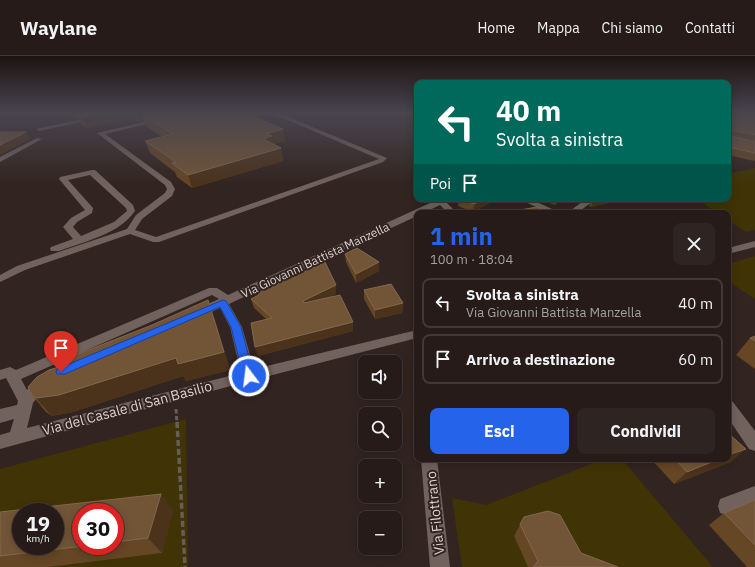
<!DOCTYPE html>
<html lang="it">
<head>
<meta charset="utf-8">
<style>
	body { margin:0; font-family:"IBM Plex Sans",sans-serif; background:#2e2421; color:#f1f3f6; height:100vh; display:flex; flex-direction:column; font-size:15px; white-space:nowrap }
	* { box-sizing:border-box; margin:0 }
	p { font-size:13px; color:#a4a1a2 }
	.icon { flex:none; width:22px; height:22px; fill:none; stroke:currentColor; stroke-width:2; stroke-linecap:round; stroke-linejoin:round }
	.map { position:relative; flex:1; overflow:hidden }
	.drawer { position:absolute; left:414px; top:154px; width:317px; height:252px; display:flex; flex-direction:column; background:#261b18; border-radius:8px; box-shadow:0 2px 10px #0003,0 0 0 1px #423937 }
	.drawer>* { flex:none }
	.guide { position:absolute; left:414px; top:24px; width:317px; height:122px; border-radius:8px; box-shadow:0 2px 10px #0003,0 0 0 1px #423937; background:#00695c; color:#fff; overflow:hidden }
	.controls { position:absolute; left:358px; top:299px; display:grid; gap:8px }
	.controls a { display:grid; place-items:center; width:44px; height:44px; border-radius:8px; background:#261b18; box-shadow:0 2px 10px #0003,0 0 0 1px #423937; font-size:20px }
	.speed { position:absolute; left:12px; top:447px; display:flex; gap:8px; font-size:20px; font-weight:700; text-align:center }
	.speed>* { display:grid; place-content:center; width:52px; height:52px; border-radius:50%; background:#261b18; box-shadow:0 2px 10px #0003,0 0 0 1px #423937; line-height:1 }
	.speed small { font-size:10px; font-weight:400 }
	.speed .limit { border:6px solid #d22; background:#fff; color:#111 }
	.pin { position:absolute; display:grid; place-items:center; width:34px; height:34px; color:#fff; margin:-41px -17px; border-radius:50% 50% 50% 0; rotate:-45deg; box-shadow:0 0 4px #0007 }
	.pin .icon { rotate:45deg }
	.me { position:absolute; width:44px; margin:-22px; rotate:345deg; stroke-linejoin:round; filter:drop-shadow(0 0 3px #0008) }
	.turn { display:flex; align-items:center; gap:14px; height:84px; padding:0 16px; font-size:18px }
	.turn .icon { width:52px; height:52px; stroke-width:2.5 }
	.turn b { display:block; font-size:28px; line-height:34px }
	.then { display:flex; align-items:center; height:38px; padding:0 16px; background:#0003; gap:8px; font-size:15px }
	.round { display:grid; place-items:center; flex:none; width:42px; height:42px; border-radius:8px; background:#2e2421 }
	.headline { display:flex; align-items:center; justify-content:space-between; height:68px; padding:0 16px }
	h1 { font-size:24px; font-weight:700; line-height:30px; color:#2563eb }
	.cta { display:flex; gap:8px; margin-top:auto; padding:8px 16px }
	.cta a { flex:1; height:46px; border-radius:8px; background:#2563eb; color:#fff; font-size:16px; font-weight:700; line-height:46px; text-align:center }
	.cta a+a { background:#2e2421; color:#f1f3f6 }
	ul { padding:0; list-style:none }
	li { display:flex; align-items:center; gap:12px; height:50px; margin:0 8px 6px; padding:0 8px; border:2px solid #423937; border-radius:8px }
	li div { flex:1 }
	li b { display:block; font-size:15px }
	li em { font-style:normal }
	header { display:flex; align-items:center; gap:24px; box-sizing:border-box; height:56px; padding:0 20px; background:#261b18; border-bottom:1px solid #423937 }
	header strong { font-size:19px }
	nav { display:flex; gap:22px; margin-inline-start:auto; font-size:14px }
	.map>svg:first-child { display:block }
	.green { fill:#403305; fill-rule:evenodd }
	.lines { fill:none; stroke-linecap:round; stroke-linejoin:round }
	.path-far1 { stroke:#685c58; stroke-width:3; stroke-dasharray:4.5 2.5; stroke-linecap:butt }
	.path { stroke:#685c58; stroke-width:3.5; stroke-dasharray:6 3; stroke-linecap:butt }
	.minor { fill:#72625d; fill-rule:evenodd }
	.wall { fill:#654625; fill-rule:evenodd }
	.shaded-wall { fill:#4b321b }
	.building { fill:#725537; stroke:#82684f; fill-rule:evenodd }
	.route { fill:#2563eb; stroke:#184099 }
	.labels { text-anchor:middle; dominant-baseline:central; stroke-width:4; stroke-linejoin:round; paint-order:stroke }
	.street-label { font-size:12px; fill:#dcd2cf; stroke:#322420 }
	.near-street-label { font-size:14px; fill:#dcd2cf; stroke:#322420 }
</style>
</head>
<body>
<header>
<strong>Waylane</strong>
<nav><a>Home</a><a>Mappa</a><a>Chi siamo</a><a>Contatti</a></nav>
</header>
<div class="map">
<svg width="755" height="511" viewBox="0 0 755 511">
	<rect width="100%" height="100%" fill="#322420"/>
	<!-- green -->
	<path class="green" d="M755,112V174L746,176L728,164V157H717L697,143H728V118Z
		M755,200V243L728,225V208Z
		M186,363L188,511H0V413ZM21,456H55V490H21ZM81,456H115V490H81Z
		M604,403H622L713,511H462L452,442L486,449Z"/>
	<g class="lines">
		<!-- path-far1 -->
		<path class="path-far1" d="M176,353L177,367"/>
		<!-- path -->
		<path class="path" d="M177,366L185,511"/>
		<!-- minor -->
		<path class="minor" d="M111,57H123L39,75L36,73Z
			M182,57H193L105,78L171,126L175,133L172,140L142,163L135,174L156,181L379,103L271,57H279L387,102L383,106L159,186H153L130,178L25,214L0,226V219L17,210L127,173L136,159L165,137L167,133L165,129L97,77Z
			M37,82L42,83L0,106V101Z
			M92,114H95L133,149L135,155C118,179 85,185 59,195H51L50,193L51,191L73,183L63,171L71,162L85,154L59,123L60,121ZM90,119L126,152L127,155L114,166L81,180L73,171L77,166L92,157L93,152L68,124Z
			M439,143H450L446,146L457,157H448L440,149L423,157H417V160L229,248L242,271L254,313L417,274V282L249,325L0,393V379L10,376L14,363L0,367V353L17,349L18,345L6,322L0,324V314L10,311L16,314L209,232H217L228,239ZM212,239L219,243L192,255L190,258L192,261H200L220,252L230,271L241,317L27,372L33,347L48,328L46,324C37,321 33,327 27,334L21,323Z
			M519,143H530L561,157H549Z
			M586,143H596L577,157H567Z
			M755,185V191L728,198V192Z
			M728,344L733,346L755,375V395L749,393L728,362Z
			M421,403H437L450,511H430Z
			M755,430V448L727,459L720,457L718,450L720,443Z"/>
	</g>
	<!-- wall -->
	<path class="wall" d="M68,57H171L174,59L285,85L274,88L281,92L283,105L192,132L177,121L175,116L150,97L145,85L162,81L146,70L144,64L139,66L134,62L87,72L81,67L79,62L76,63Z
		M728,57H755V104L754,105L728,99Z
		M459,143H497L473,156L458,150Z
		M538,143H563L555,149Z
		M592,143H626L591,151L589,150Z
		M345,198L379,206V215L356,227L346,206Z
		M336,229V238L330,241L353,275L258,300L266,263L254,252L251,243L258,239V237Z
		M364,234L403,247L402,257L375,263L364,243Z
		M214,261L230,314L186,325L183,320L73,356L52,360L46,356L31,338Z
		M755,280V313L736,299L750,282Z
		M651,403H728L731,406L674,428Z
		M755,444V511H747L709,469L724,457Z
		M173,454L162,497L48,511H0V456ZM115,456V490H81Z
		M524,461L581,497L618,511H528L514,480Z"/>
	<!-- shaded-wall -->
	<path class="shaded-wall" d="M73,57H77L79,62L76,63Z
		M77,57H132L134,62L87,72L82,61Z
		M136,57H159L142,59L144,64L139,66Z
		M283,73L285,85L273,89L263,83L266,78Z
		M26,76L30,83L0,99V89Z
		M281,92L283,105L192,132L188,119Z
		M484,143H497L473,156L474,148Z
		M557,143H563L555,149Z
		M594,143H626L591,151Z
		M379,206V215L356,227V218Z
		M336,229V238L305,254L303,245Z
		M208,244L214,261L230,314L186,325L183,320L73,356L52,360L36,342L176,302Z
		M403,247L402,257L375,263V254Z
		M353,266V275L258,300L255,291Z
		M746,393L731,406L674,428L687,416L719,403H728V399Z
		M161,438L173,454L162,497L148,482Z"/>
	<!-- building -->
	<path class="building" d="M77,57H101L82,61Z
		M148,57H171L174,59L181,57H246L283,73L266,78L272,80L263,83L281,92L188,119L172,107L176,106L145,85L173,78L142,59Z
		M728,57H755V79L732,74L730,75L731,80L755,86V97L728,91Z
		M0,76H26L0,89Z
		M461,143H484L474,148Z
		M537,151L546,157H503Z
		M357,192L379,206L356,218L345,198Z
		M325,206L336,229L303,245L304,247L340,239L353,266L255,291L251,267L272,262L251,243L259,239L258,237Z
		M391,228L403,247L375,254L364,234Z
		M208,244L224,296L178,308L176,302L59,339L36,342L31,338L28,331L37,321L49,314L71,307L68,302L152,269Z
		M755,280V285L750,282Z
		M728,377L746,393L728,399Z
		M675,403H719L687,416Z
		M161,438L148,482L115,486V456H81V490H84L0,500V456ZM21,456H55V490H21Z
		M755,444V489L724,457Z
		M548,455L560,459L581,497L618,511H533L538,505L520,468L524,461Z"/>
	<!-- sky -->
	<linearGradient id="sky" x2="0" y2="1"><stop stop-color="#1c1412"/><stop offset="0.44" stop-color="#49454e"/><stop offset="1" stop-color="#49454e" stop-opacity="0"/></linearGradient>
	<rect width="755" height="129" fill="url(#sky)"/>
	<!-- route -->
	<path class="route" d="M223,244L226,245L241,271L254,320L253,323L249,324L245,323L243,320L231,271L220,251L65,318H57L56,316L57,313Z"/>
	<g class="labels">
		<!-- street labels -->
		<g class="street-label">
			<text transform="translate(315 204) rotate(-25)">Via Giovanni Battista Manzella</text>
		</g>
		<!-- near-street labels -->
		<g class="near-street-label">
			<text transform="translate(127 352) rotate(-15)">Via del Casale di San Basilio</text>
			<text transform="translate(435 457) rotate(-96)">Via Filottrano</text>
		</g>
	</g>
</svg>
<div class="controls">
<a><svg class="icon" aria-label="sound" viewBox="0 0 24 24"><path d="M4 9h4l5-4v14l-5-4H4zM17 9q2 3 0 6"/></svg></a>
<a><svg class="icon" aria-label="search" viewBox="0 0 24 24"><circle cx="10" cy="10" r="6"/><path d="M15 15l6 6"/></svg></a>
<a>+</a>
<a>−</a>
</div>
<div class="speed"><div>19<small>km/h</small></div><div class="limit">30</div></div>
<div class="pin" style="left:61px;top:316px;background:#d93025"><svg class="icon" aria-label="arrive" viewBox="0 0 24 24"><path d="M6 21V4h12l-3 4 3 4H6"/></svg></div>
<svg class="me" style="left:249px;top:320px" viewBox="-20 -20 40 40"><circle r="17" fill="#2563eb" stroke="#fff" stroke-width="3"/><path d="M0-11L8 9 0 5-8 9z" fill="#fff"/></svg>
<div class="guide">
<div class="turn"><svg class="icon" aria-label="left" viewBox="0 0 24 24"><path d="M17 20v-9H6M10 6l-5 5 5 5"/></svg><div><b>40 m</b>Svolta a sinistra</div></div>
<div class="then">Poi<svg class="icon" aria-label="arrive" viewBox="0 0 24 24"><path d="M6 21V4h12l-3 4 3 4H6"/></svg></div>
</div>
<section class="drawer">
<div class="headline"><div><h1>1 min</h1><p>100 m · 18:04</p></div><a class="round"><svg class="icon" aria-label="close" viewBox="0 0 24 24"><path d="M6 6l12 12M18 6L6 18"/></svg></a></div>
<ul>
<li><svg class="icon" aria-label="left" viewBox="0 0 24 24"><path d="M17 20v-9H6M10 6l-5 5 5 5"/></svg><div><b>Svolta a sinistra</b><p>Via Giovanni Battista Manzella</p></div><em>40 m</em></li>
<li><svg class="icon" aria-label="arrive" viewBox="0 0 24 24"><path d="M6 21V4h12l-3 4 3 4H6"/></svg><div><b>Arrivo a destinazione</b></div><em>60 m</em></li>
</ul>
<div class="cta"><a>Esci</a><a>Condividi</a></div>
</section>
</div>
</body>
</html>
